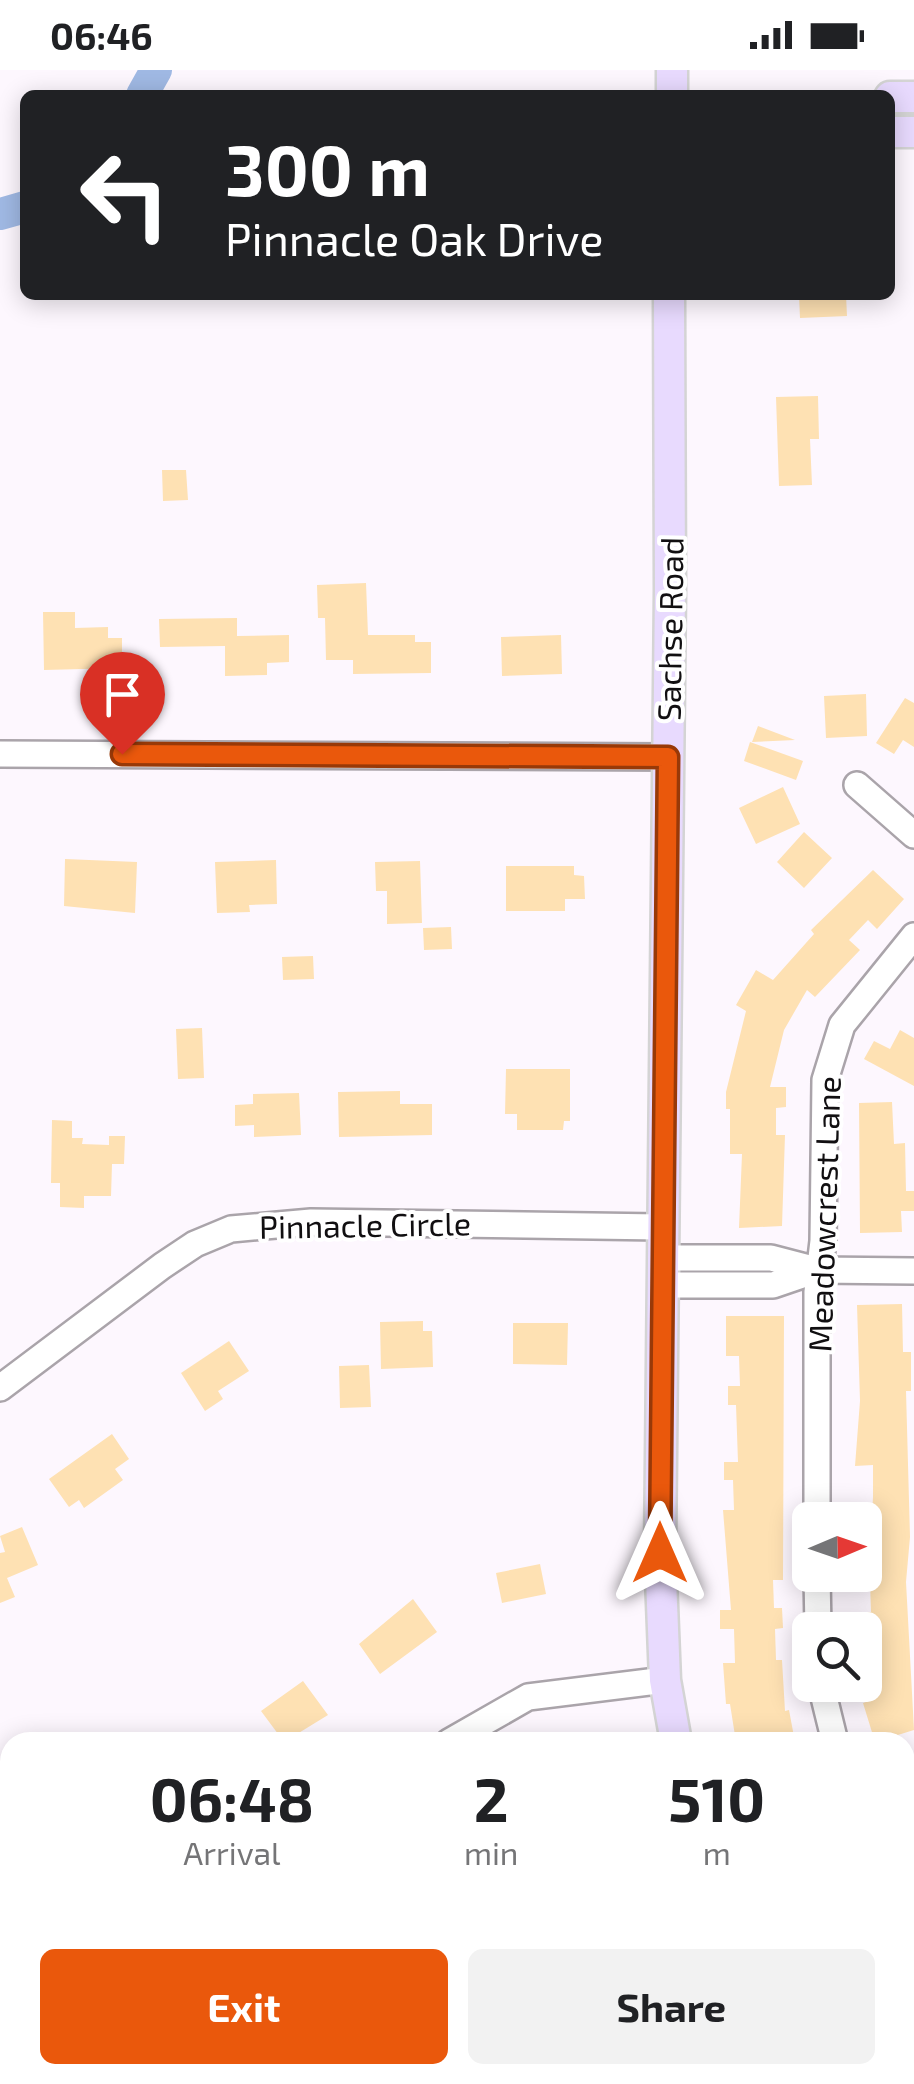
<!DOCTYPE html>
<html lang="en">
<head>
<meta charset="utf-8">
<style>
	body { margin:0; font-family:"Exo 2",sans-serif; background:#f2f2f2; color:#202124; height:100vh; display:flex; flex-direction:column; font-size:38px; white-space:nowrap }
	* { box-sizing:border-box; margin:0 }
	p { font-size:32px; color:#757577 }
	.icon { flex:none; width:55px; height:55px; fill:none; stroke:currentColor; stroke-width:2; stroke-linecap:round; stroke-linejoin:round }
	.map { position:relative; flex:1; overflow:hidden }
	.panel { position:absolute; left:0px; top:1662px; width:915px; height:352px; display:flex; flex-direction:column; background:#fff; border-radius:30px 30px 0 0; box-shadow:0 5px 25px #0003 }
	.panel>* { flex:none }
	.top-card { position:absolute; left:20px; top:20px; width:875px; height:210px; border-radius:15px; box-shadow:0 5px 25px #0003; background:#202124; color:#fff; overflow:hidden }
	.needle { width:65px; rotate:88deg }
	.controls { position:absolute; left:792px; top:1432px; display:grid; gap:20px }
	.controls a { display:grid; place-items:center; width:90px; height:90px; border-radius:15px; background:#fff; box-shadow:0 5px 25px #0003; font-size:50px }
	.pin { position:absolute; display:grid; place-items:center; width:85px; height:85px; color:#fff; margin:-102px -42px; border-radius:50% 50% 50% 0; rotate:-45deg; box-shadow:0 0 10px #0007 }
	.pin .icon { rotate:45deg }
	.me { position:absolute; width:110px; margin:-55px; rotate:0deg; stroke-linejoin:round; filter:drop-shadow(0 0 8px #0008) }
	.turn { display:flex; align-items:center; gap:35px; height:210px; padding:0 40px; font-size:45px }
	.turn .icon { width:130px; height:130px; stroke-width:2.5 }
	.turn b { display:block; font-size:70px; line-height:85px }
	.eta { display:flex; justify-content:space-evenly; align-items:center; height:170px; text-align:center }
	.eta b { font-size:60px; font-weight:700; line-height:70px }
	.cta { display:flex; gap:20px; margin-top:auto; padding:20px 40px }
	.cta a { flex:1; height:115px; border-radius:15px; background:#ea580c; color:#fff; font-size:40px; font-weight:700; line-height:115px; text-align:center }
	.cta a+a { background:#f2f2f2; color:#202124 }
	.status { display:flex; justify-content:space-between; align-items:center; height:70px; padding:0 50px; background:#fff; direction:ltr }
	.status svg { height:28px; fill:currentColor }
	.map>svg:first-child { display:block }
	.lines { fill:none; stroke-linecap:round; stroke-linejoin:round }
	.river { stroke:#a0b9e4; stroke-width:32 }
	.building { fill:#fee1b3 }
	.minor-casing { stroke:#aaa4aa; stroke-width:30 }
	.major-casing { stroke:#d4d4d4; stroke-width:35 }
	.minor { stroke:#fff; stroke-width:25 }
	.major { stroke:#e8dafe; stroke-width:30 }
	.route-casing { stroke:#983908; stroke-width:25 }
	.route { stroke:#ea580c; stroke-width:18 }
	.labels { text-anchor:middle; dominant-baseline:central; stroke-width:8; stroke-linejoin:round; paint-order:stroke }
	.street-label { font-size:32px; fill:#110f11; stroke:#fff }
</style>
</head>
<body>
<div class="status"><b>06:46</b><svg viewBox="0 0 49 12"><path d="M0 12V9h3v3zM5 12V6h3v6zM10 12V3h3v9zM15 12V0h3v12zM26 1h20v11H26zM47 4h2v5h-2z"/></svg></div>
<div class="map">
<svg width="914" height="2014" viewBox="0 0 914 2014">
	<rect width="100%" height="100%" fill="#fdf7fe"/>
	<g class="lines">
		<!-- river -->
		<path class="river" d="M142,25L156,0
			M0,144L25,137"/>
	</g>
	<!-- building -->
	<path class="building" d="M799,225H846L847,246L800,248Z
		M818,326L819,369H810L812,415L779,416L776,327Z
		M162,400H186L188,430L163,431Z
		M366,513L368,565H415V572H431V603L353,604V590H326L325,548H318L317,515Z
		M43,542H75V558L108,557V568H122V598L44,600Z
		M237,548V566L289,565V592L267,593V605L225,606V576L160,577L159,549Z
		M561,565L562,604L502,606L501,567Z
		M866,624L867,666L826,668L824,626Z
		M905,628L914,633V677L903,670L894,684L876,673Z
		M758,656L795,670L752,672Z
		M750,672L803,691L796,710L744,691Z
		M783,717L800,754L756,774L739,738Z
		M804,762L832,788L804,818L777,792Z
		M65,789L137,792L135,843L64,836Z
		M276,790L277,834L249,835L250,842L217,843L215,792Z
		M420,791L422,853L387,854V821H376L375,792Z
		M506,796H574V805L584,806L585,829H565V841H506Z
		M873,800L904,829L877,859L868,850L849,870L860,880L815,927L807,920L784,960L770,1017H786V1037L776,1038V1065H785L782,1156L739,1158L742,1084H730V1039H726V1022L746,941L736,935L756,900L773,910L814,864L811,860Z
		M451,857L452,879L424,880L423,858Z
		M313,886L314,909L283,910L282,887Z
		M202,958L204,1008L178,1009L176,959Z
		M900,960L914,968V1016L864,989L874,971L890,979Z
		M506,999H570V1051H564L563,1060H517V1044H505Z
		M400,1021V1034H432V1065L339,1067L338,1022Z
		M299,1023L301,1065L254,1067V1055L235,1056V1035L253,1034V1024Z
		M892,1032L894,1074L905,1073L906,1121H914V1141H901L902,1162L860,1163L859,1033Z
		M52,1050L72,1051V1068H83L82,1074L109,1075V1066H125L124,1094H112L111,1126H84V1138L60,1137V1113H51Z
		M902,1234L903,1282H911V1321H906L910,1467L906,1512L914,1660L875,1672L863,1633L872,1630L871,1587H865V1560H854L853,1543L871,1542L870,1512H865V1447L872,1446L873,1427V1395L855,1396L860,1331L857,1235Z
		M726,1246H784L783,1510H773L774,1538H782L783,1558L775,1559L776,1590H782L785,1641L789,1640L795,1672H736L730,1634H726L723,1593H735L734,1559H720V1540H731L723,1440H734L733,1410H724V1392H738L736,1335H728V1316H740L739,1286H726Z
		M423,1251V1261H432L433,1297L381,1299L380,1252Z
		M513,1253H568L567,1295L513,1294Z
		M229,1271L249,1301L218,1321L223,1329L205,1341L181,1303Z
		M369,1295L371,1337L340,1338L339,1296Z
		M112,1364L129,1389L115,1399L123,1410L84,1438L79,1430L69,1437L49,1409Z
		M22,1457L38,1495L7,1508L15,1527L0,1533V1483L5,1482L0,1466Z
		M540,1494L546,1524L502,1533L496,1503Z
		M413,1529L437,1562L380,1604L359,1574Z
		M303,1611L328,1645L284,1672L261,1641Z"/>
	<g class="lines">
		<defs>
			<path id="minor" d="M0,684L668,687
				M857,715L914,765
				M661,1188H771L817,1200L914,1201
				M661,1215H773L817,1200
				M0,1318L162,1196L195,1174L231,1159L311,1152L660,1157
				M817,1450V1222L823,1171L825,1010L842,955L914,866
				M817,1505L818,1560
				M821,1615L835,1672
				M449,1672L528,1627L665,1610
				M905,1775L914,1784
				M493,2005L499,2014
				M426,2014L431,2005
				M581,2014L583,2005
				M674,2014L686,2005"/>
			<path id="major" d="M672,25V0
				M890,27H914
				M890,62H914
				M669,225L670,520L660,1483L665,1610L676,1672
				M904,2005L913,2014"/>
		</defs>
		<!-- minor casing -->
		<use href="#minor" class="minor-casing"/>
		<!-- major casing -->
		<use href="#major" class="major-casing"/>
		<!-- minor -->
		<use href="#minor" class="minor"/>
		<!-- major -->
		<use href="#major" class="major"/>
	</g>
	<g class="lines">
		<defs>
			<path id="route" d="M122,684L668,687L660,1483"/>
		</defs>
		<!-- route casing -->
		<use href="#route" class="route-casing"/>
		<!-- route -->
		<use href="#route" class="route"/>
	</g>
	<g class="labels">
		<!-- street labels -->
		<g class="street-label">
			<text transform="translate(669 559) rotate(-89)">Sachse Road</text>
			<text transform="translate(823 1144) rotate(-88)">Meadowcrest Lane</text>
			<text transform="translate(365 1154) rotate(-1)">Pinnacle Circle</text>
		</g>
	</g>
</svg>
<div class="controls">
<a><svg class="needle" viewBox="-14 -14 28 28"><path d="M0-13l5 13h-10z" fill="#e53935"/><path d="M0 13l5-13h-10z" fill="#757577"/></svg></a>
<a><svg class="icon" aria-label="search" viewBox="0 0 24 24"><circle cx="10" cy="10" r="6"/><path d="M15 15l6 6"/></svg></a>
</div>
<div class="pin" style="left:122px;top:684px;background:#d93025"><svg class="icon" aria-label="arrive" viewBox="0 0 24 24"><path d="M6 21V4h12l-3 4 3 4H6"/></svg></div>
<svg class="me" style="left:660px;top:1483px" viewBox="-20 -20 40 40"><path d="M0-17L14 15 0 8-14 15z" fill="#ea580c" stroke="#fff" stroke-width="4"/></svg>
<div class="top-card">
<div class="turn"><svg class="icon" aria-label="left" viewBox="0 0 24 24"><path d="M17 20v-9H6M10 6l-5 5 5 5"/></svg><div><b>300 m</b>Pinnacle Oak Drive</div></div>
</div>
<section class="panel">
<div class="eta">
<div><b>06:48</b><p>Arrival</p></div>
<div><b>2</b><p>min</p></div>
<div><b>510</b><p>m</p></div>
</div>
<div class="cta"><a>Exit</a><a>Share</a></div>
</section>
</div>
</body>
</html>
